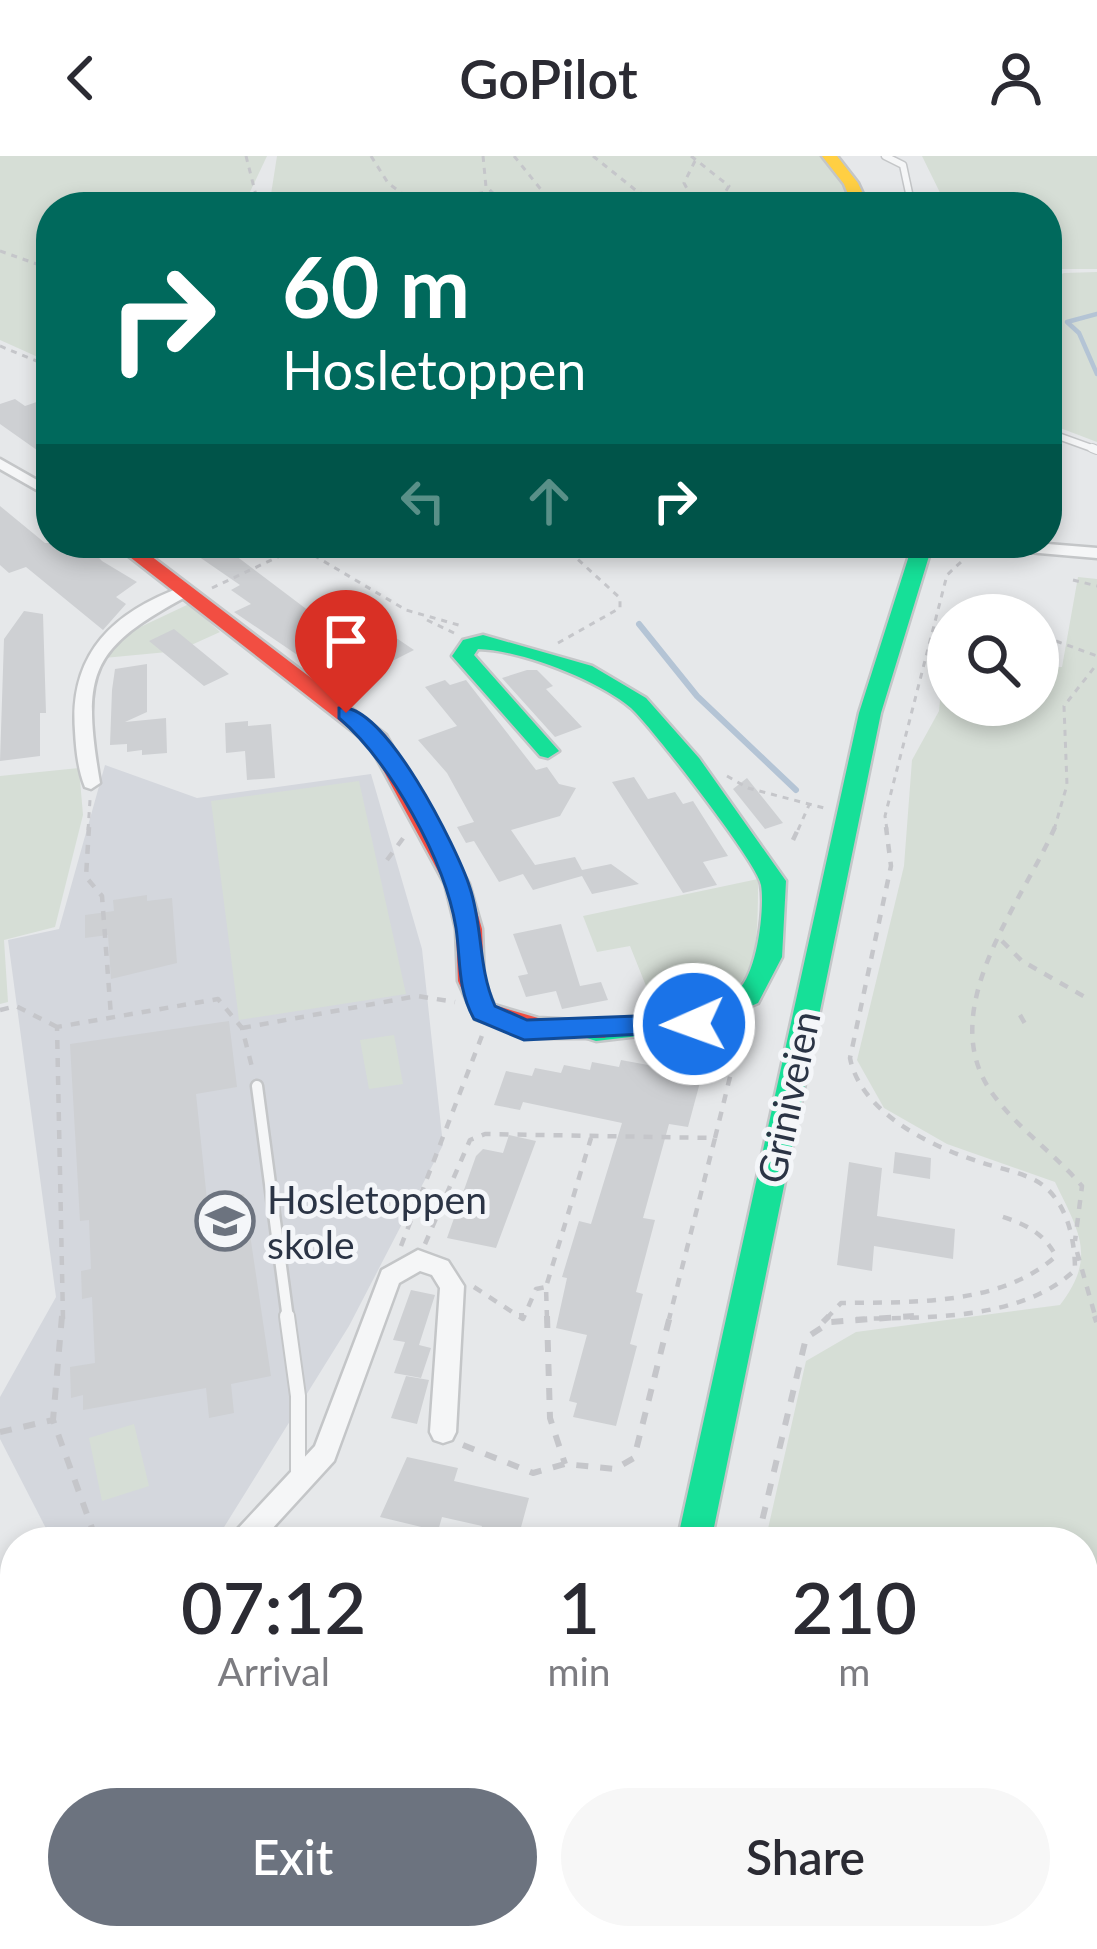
<!DOCTYPE html>
<html lang="en">
<head>
<meta charset="utf-8">
<style>
	body { margin:0; font-family:Lato,sans-serif; background:#f7f7f7; color:#2b2b33; height:100vh; display:flex; flex-direction:column; font-size:45px; white-space:nowrap }
	* { box-sizing:border-box; margin:0 }
	p { font-size:39px; color:#7c7c81 }
	.icon { flex:none; width:66px; height:66px; fill:none; stroke:currentColor; stroke-width:2; stroke-linecap:round; stroke-linejoin:round }
	.map { position:relative; flex:1; overflow:hidden }
	.side { position:absolute; left:0px; top:1371px; width:1098px; height:423px; display:flex; flex-direction:column; background:#fff; border-radius:48px 48px 0 0; box-shadow:0 6px 18px #0003 }
	.side>* { flex:none }
	.top-card { position:absolute; left:36px; top:36px; width:1026px; height:366px; border-radius:48px; box-shadow:0 6px 18px #0003; background:#00695c; color:#fff; overflow:hidden }
	.tools { position:absolute; left:927px; top:438px; display:grid; gap:24px }
	.tools a { display:grid; place-items:center; width:132px; height:132px; border-radius:50%; background:#fff; box-shadow:0 6px 18px #0003; font-size:60px }
	.pin { position:absolute; display:grid; place-items:center; width:102px; height:102px; color:#fff; margin:-123px -51px; border-radius:50% 50% 50% 0; rotate:-45deg; box-shadow:0 0 12px #0007 }
	.pin .icon { rotate:45deg }
	.me { position:absolute; width:132px; margin:-66px; rotate:268deg; stroke-linejoin:round; filter:drop-shadow(0 0 9px #0008) }
	.turn { display:flex; align-items:center; gap:42px; height:252px; padding:0 48px; font-size:54px }
	.turn .icon { width:156px; height:156px; stroke-width:2.5 }
	.turn b { display:block; font-size:84px; line-height:102px }
	.lanes { display:flex; align-items:center; height:114px; padding:0 48px; background:#0003; justify-content:center; gap:60px; direction:ltr }
	.lanes .off { opacity:.35 }
	.eta { display:flex; justify-content:space-evenly; align-items:center; height:204px; text-align:center }
	.eta b { font-size:72px; font-weight:600; line-height:84px }
	.action { display:flex; gap:24px; margin-top:auto; padding:24px 48px }
	.action a { flex:1; height:138px; border-radius:72px; background:#6c737f; color:#fff; font-size:48px; font-weight:600; line-height:138px; text-align:center }
	.action a+a { background:#f7f7f7; color:#2b2b33 }
	header { display:flex; justify-content:space-between; align-items:center; height:156px; padding:0 48px; background:#fff; font-size:54px; font-weight:600 }
	.map>svg:first-child { display:block }
	.built { fill:#d4d7dd }
	.green { fill:#d6ded6 }
	.lines { fill:none; stroke-linecap:round; stroke-linejoin:round }
	.stream-far1 { stroke:#b4c4d5; stroke-width:4.5 }
	.stream { stroke:#b4c4d5; stroke-width:6 }
	.building { fill:#ced0d3 }
	.lane-far3-casing { stroke:#c4c6c8; stroke-width:9 }
	.lane-far2-casing { stroke:#c4c6c8; stroke-width:10 }
	.lane-far1-casing { stroke:#c4c6c8; stroke-width:15 }
	.lane-casing { stroke:#c4c6c8; stroke-width:18 }
	.street-casing { stroke:#c4c6c8; stroke-width:5 }
	.fast-casing { stroke:#c4c6c8; stroke-width:5 }
	.slow-casing { stroke:#c4c6c8; stroke-width:5 }
	.jam-casing { stroke:#c4c6c8; stroke-width:5 }
	.path-far2 { stroke:#c5c6ca; stroke-width:3; stroke-dasharray:6 6; stroke-linecap:butt }
	.path-far1 { stroke:#c5c6ca; stroke-width:4.5; stroke-dasharray:9 9; stroke-linecap:butt }
	.path { stroke:#c5c6ca; stroke-width:6; stroke-dasharray:12 12; stroke-linecap:butt }
	.lane-far3 { stroke:#f5f6f7; stroke-width:6 }
	.lane-far2 { stroke:#f5f6f7; stroke-width:8 }
	.lane-far1 { stroke:#f5f6f7; stroke-width:10 }
	.lane { stroke:#f5f6f7; stroke-width:14 }
	.street { fill:#f5f6f7; fill-rule:evenodd }
	.fast { fill:#16e098; fill-rule:evenodd }
	.slow { fill:#ffcf43; fill-rule:evenodd }
	.jam { fill:#f24e42; fill-rule:evenodd }
	.route { fill:#1a73e8; stroke:#114b97; stroke-width:3 }
	.labels { text-anchor:middle; dominant-baseline:central; stroke-width:10; stroke-linejoin:round; paint-order:stroke }
	.street-label { font-size:39px; fill:#2b3445; stroke:#f4f6f9 }
	.poi-label { font-size:39px; fill:#2b3445; stroke:#f4f6f9; text-anchor:start }
</style>
</head>
<body>
<header><svg class="icon" aria-label="back" viewBox="0 0 24 24"><path d="M15 5l-7 7 7 7"/></svg>GoPilot<svg class="icon" aria-label="person" viewBox="0 0 24 24"><circle cx="12" cy="8" r="4"/><path d="M4 21q1-7 8-7t8 7"/></svg></header>
<div class="map">
<svg width="1097" height="1793" viewBox="0 0 1097 1793">
	<rect width="100%" height="100%" fill="#e6e8ea"/>
	<!-- built -->
	<path class="built" d="M105,609L197,642L371,618L422,793L443,989L349,1170L221,1376L196,1386H53L0,1283V1241L56,1141L8,784L59,773Z"/>
	<!-- green -->
	<path class="green" d="M0,0H267L249,38L252,51H51V163L42,177L51,187L49,206L0,184Z
		M277,0H825L858,51H269Z
		M922,0H1097V113H1047V51H947Z
		M1097,116V286L1047,267V123L1064,117Z
		M1078,421L1097,423V1793H704V1779H1083V1386H765L806,1205L856,1176L1060,1149C1097,1101 1079,1076 1055,1026L947,988L884,952L857,904L904,710L912,604L939,555L944,505L948,549H1038V511H1062Z
		M189,448L220,476L178,495L104,502L117,482Z
		M79,612L83,659L55,771L4,784L8,846L0,848V620Z
		M359,625L406,838L239,864L211,645Z
		M758,723C758,816 756,845 658,860L630,790L597,796L583,760Z
		M394,879L403,928L369,933L360,884Z
		M134,1268L149,1330L102,1345L89,1282Z"/>
	<g class="lines">
		<!-- stream-far1 -->
		<path class="stream-far1" d="M1097,158L1067,166L1079,177L1097,218"/>
		<!-- stream -->
		<path class="stream" d="M639,468L697,540L796,634"/>
	</g>
	<!-- building -->
	<path class="building" d="M51,241V304L0,268V248L15,243L25,250Z
		M0,350L45,387H85L102,405L137,426L116,441L126,448L103,474L26,411L9,417L0,409Z
		M179,387H219L350,486L380,471L414,494L343,530L234,456L251,448L231,434L240,429Z
		M24,455L43,458L46,557H40V600L0,605L4,483Z
		M174,473L229,518L204,530L149,485Z
		M147,508V556L125,566L166,562L167,597L142,599V594L127,596V588L110,589L112,534L115,513Z
		M527,514H537L553,530L546,533L582,571L555,581L502,522Z
		M445,524L450,529L466,524L536,614L547,611L559,628L576,632L560,660L511,674L535,709L575,701L582,714L611,708L639,728L592,738L582,720L533,734L523,718L499,726L474,685L466,687L457,671L474,666L447,617L418,584L457,570L425,531Z
		M248,565V570L271,568L275,622L247,624L245,595L226,597L225,567Z
		M634,621L648,643L675,636L683,648L693,645L728,700L703,706L717,729L683,737L612,626Z
		M747,622L783,667L765,673L733,633Z
		M147,739V745L172,742L177,807L111,823L108,779L85,782V759L114,755L113,744Z
		M561,768L580,830L601,826L608,844L562,853L556,835L526,841L518,820L528,818L513,778Z
		M229,865L237,931L196,938L207,1044L244,1038L271,1220L231,1228L234,1257L209,1262L206,1232L83,1254V1239L71,1242L70,1211L95,1207L92,1141L82,1143L81,1115L91,1113L89,1064L80,1065L70,888Z
		M621,904L702,919L688,971L669,968L643,1062L655,1064L636,1136L643,1138L630,1188L637,1190L616,1270L573,1261L577,1247L569,1245L587,1179L556,1172L567,1122L562,1121L579,1065L591,1068L622,967L523,946L520,954L494,949L506,915L532,920L535,912L561,917L564,909L590,914L592,906L619,911Z
		M509,979L536,985L496,1092L447,1082L476,1000L483,993L503,997Z
		M895,996L931,1002L930,1023L893,1017Z
		M849,1006L882,1012L877,1060L955,1073L953,1103L874,1090L872,1115L837,1109Z
		M411,1134L435,1139L419,1189L431,1192L421,1222L394,1217L405,1186L393,1184Z
		M406,1220L429,1224L417,1268L391,1262Z
		M407,1301L458,1312L454,1325L529,1342L517,1386H477L482,1370L442,1361L438,1375L380,1361Z"/>
	<g class="lines">
		<defs>
			<path id="lane-far3" d="M885,0L903,9L912,51
				M1047,276L1097,294"/>
			<path id="lane-far2" d="M1092,292L1097,294"/>
			<path id="lane-far1" d="M257,930L288,1163"/>
			<path id="lane" d="M287,1160L298,1240V1321"/>
			<path id="street" d="M0,303L51,332V342L0,313Z
				M915,387H1035L1097,392V402L994,393L923,392Z
				M185,430L193,435L191,438C90,492 81,515 100,627L91,633L85,631C78,614 76,594 75,575C69,497 114,455 185,430Z
				M418,1094L448,1105L464,1130L456,1276L452,1284L443,1287L434,1284L430,1276L440,1132L432,1119L420,1115L399,1127L334,1305L260,1386H230L234,1377L315,1290L382,1114Z
				M0,1458C21,1466 15,1493 15,1513L5,1509L0,1499Z
				M87,1779H117V1793H87Z
				M421,1779H454L448,1793H415Z"/>
			<path id="fast" d="M913,387H933L881,557L711,1386H677L859,557Z
				M483,479L592,510L646,542L699,602L786,725L782,801L758,847L698,873L596,885L587,882L583,875L587,868C633,854 698,868 738,834C757,818 765,753 761,729C759,709 651,570 631,552C598,524 520,494 478,493L474,499L559,595L548,602L540,600L452,500L463,484Z"/>
			<path id="slow" d="M822,0H837L858,27L869,51H853L844,28Z"/>
			<path id="jam" d="M112,387H134L386,579L469,728L482,773L484,825L494,849L538,862L596,865L609,875L605,882H538L475,863L458,825L456,773L445,728L369,588Z
				M614,1779H654L652,1793H612Z"/>
		</defs>
		<!-- lane-far3 casing -->
		<use href="#lane-far3" class="lane-far3-casing"/>
		<!-- lane-far2 casing -->
		<use href="#lane-far2" class="lane-far2-casing"/>
		<!-- lane-far1 casing -->
		<use href="#lane-far1" class="lane-far1-casing"/>
		<!-- lane casing -->
		<use href="#lane" class="lane-casing"/>
		<!-- street casing -->
		<use href="#street" class="street-casing"/>
		<!-- fast casing -->
		<use href="#fast" class="fast-casing"/>
		<!-- slow casing -->
		<use href="#slow" class="slow-casing"/>
		<!-- jam casing -->
		<use href="#jam" class="jam-casing"/>
		<!-- path-far2 -->
		<path class="path-far2" d="M246,0L259,51
			M371,0L388,27L420,51
			M483,0L486,31L509,51
			M514,0L555,51
			M593,0L638,36L680,51
			M691,0L729,30L716,51
			M695,5L684,27L697,51
			M430,46L492,35
			M0,95L51,113
			M0,190L51,211
			M293,387L406,454L462,470
			M1073,424L1097,430
			M212,432L299,391
			M427,464L454,477
			M1056,485L1097,500
			M558,487L620,452V442L573,399L570,387
			M727,620L748,632L824,652
			M88,674L90,644
			M798,674L809,649
			M887,674L885,660L947,419L962,405
			M1054,674L1067,629L1064,550L1097,508"/>
		<!-- path-far1 -->
		<path class="path-far1" d="M89,671L86,721L102,740L111,860
			M1055,671C1022,747 933,854 992,937C1017,972 1054,997 1082,1030L1075,1085
			M793,684L799,671
			M387,704L404,681
			M1002,785L1022,805L1085,841
			M0,854L16,850L57,871
			M1020,859L1027,871
			M242,872L417,840L455,846
			M715,982L743,868
			M425,1088L470,984L485,978L715,982L669,1163
			M401,1090L483,877
			M1077,1096L1096,1163
			M474,1131L523,1163L536,1133L546,1131
			M63,1163L57,871L218,843L242,872L253,915
			M547,1163L546,1131L591,982
			M826,1163L841,1147C911,1146 1001,1150 1056,1100C1043,1076 1025,1068 1000,1060
			M856,1163C926,1161 1021,1165 1075,1114C1075,1085 1068,1050 1044,1030C1029,1018 1002,1013 983,1007C934,992 861,958 850,902L891,710L886,671"/>
		<!-- path -->
		<path class="path" d="M62,1160L53,1264L97,1386
			M519,1160H524
			M547,1160L550,1262L565,1308
			M1095,1160L1097,1166
			M823,1166L829,1160
			M0,1276L53,1264
			M463,1289L533,1317L565,1308L615,1313L634,1302L670,1160
			M757,1386L806,1182L830,1166L914,1160
			M701,1793L703,1779"/>
		<!-- lane-far3 -->
		<use href="#lane-far3" class="lane-far3"/>
		<!-- lane-far2 -->
		<use href="#lane-far2" class="lane-far2"/>
		<!-- lane-far1 -->
		<use href="#lane-far1" class="lane-far1"/>
		<!-- lane -->
		<use href="#lane" class="lane"/>
		<!-- street -->
		<use href="#street" class="street"/>
		<!-- fast -->
		<use href="#fast" class="fast"/>
		<!-- slow -->
		<use href="#slow" class="slow"/>
		<!-- jam -->
		<use href="#jam" class="jam"/>
	</g>
	<!-- route -->
	<path class="route" d="M339,552C384,544 458,694 470,732C483,771 478,812 495,850L527,864L694,858L703,861V875L524,884L474,863C457,832 461,806 456,772C445,704 390,606 339,562Z"/>
	<!-- icons -->
	<defs>
		<symbol id="school-ring" viewBox="-11 -11 22 22"><circle r="9.5" fill="#f4f6f9" stroke="#6c737f" stroke-width="1.5"/><path d="M0-5L7-2L0 1L-7-2ZM-4 1L0 2.5L4 1V4Q0 6-4 4Z" fill="#6c737f"/></symbol>
	</defs>
	<g fill-rule="evenodd">
		<use href="#school-ring" x="192" y="1032" width="66" height="66"/>
	</g>
	<g class="labels">
		<!-- street labels -->
		<g class="street-label">
			<text transform="translate(788 941) rotate(-78)">Griniveien</text>
		</g>
		<!-- poi labels -->
		<g class="poi-label">
			<text x="267" y="1043">Hosletoppen<tspan x="267" dy="45">skole</tspan></text>
		</g>
	</g>
</svg>
<div class="tools">
<a><svg class="icon" aria-label="search" viewBox="0 0 24 24"><circle cx="10" cy="10" r="6"/><path d="M15 15l6 6"/></svg></a>
</div>
<div class="pin" style="left:346px;top:557px;background:#d93025"><svg class="icon" aria-label="arrive" viewBox="0 0 24 24"><path d="M6 21V4h12l-3 4 3 4H6"/></svg></div>
<svg class="me" style="left:694px;top:868px" viewBox="-20 -20 40 40"><circle r="17" fill="#1a73e8" stroke="#fff" stroke-width="3"/><path d="M0-11L8 9 0 5-8 9z" fill="#fff"/></svg>
<div class="top-card">
<div class="turn"><svg class="icon" aria-label="right" viewBox="0 0 24 24"><path d="M7 20v-9h11M14 6l5 5-5 5"/></svg><div><b>60 m</b>Hosletoppen</div></div>
<div class="lanes"><svg class="icon off" aria-label="left" viewBox="0 0 24 24"><path d="M17 20v-9H6M10 6l-5 5 5 5"/></svg><svg class="icon off" aria-label="ahead" viewBox="0 0 24 24"><path d="M12 20V5M6 11l6-6 6 6"/></svg><svg class="icon" aria-label="right" viewBox="0 0 24 24"><path d="M7 20v-9h11M14 6l5 5-5 5"/></svg></div>
</div>
<section class="side">
<div class="eta">
<div><b>07:12</b><p>Arrival</p></div>
<div><b>1</b><p>min</p></div>
<div><b>210</b><p>m</p></div>
</div>
<div class="action"><a>Exit</a><a>Share</a></div>
</section>
</div>
</body>
</html>
